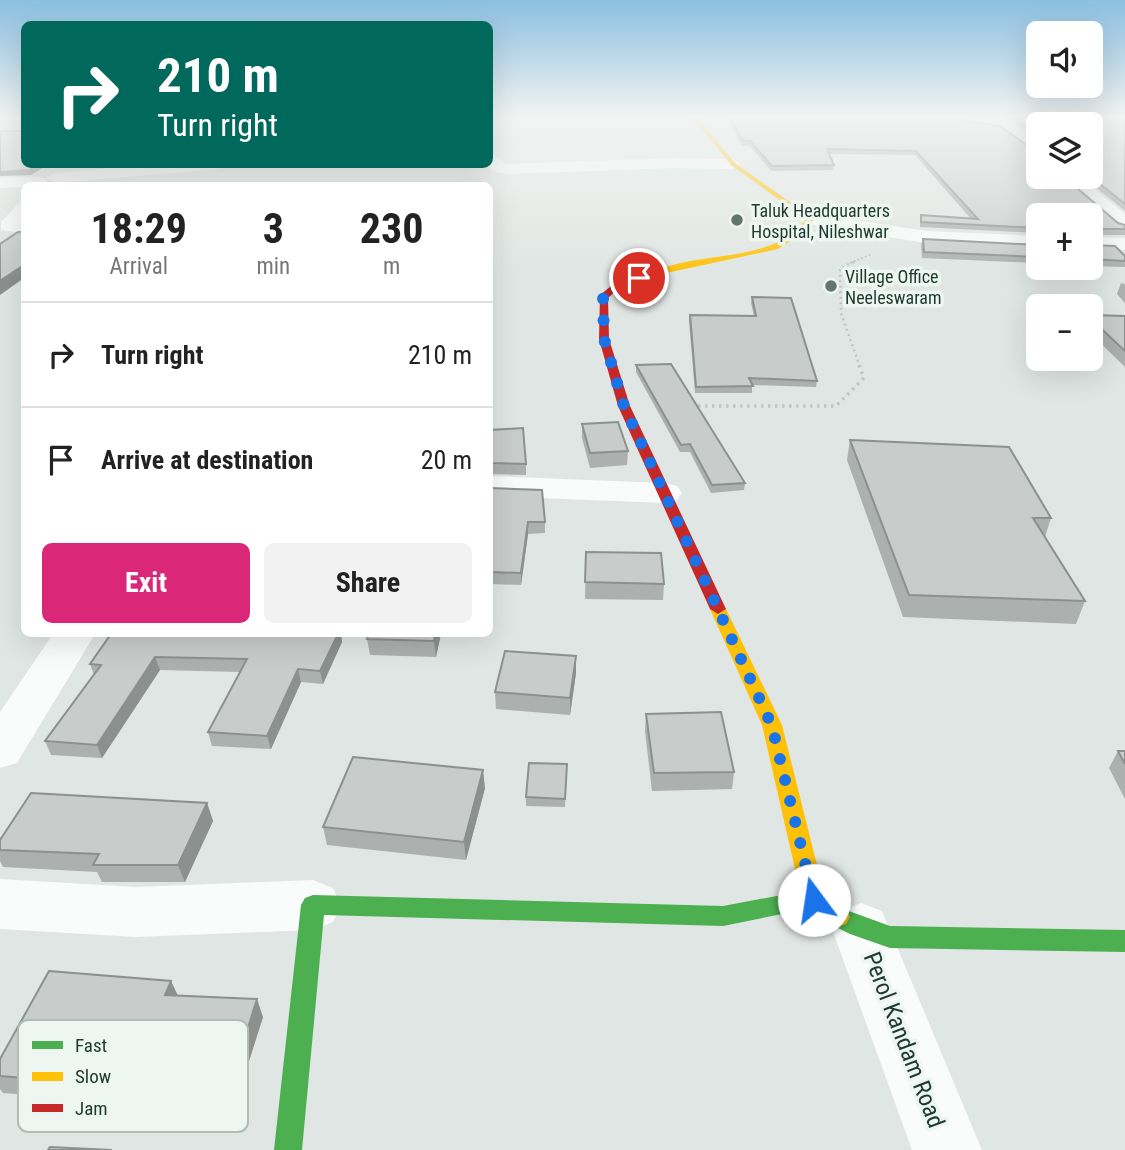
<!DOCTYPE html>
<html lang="en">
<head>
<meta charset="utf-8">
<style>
	body { margin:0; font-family:"Roboto Condensed",sans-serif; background:#f2f2f2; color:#222; height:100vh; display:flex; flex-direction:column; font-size:26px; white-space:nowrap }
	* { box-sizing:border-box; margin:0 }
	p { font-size:23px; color:#767676 }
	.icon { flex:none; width:38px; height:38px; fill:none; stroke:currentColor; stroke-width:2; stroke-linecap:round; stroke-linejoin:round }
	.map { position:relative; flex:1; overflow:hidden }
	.panel { position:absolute; left:21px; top:182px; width:472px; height:455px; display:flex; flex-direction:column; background:#fff; border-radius:10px; box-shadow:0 7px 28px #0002 }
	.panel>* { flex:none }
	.top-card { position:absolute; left:21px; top:21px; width:472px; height:147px; border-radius:10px; box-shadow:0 7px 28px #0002; background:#00695c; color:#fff; overflow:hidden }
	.controls { position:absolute; left:1026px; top:21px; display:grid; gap:14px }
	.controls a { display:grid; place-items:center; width:77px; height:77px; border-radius:10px; background:#fff; box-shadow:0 7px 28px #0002; font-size:35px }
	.pin { position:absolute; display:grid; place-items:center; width:60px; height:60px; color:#fff; margin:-30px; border:4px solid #fff; border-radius:50%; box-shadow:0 2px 7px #0007 }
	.me { position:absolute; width:77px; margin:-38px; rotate:346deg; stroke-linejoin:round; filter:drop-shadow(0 0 5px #0008) }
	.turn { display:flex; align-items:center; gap:24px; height:147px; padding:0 21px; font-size:32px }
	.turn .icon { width:91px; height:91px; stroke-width:2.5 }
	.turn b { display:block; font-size:49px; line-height:60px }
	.eta { display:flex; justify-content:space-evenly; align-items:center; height:119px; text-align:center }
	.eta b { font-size:42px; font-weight:700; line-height:49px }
	.button { display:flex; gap:14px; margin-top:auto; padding:14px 21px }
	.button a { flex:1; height:80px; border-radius:10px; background:#db2777; color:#fff; font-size:28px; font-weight:700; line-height:80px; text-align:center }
	.button a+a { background:#f2f2f2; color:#222 }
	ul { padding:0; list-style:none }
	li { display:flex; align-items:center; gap:21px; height:105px; padding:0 21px; border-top:2px solid #e0e0e0 }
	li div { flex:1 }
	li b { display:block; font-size:26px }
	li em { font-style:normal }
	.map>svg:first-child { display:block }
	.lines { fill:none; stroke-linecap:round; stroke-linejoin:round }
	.path-far2 { stroke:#bec7c5; stroke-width:2; stroke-dasharray:2 2; stroke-linecap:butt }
	.path-far1 { stroke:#bec7c5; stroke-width:2.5; stroke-dasharray:2 3.5; stroke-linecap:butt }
	.path { stroke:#bec7c5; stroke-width:3.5; stroke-dasharray:2.5 4.5; stroke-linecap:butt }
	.street { fill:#fafbfb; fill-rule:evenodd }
	.fast { fill:#4caf50; fill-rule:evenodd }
	.slow { fill:#ffc107; fill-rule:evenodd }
	.jam { fill:#c62828; fill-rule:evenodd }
	.wall { fill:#acb0af }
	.shaded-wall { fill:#8c908e }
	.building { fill:#c8cdcb; stroke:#8c908e; stroke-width:2 }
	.route { stroke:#1a73e8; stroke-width:12; stroke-dasharray:0 21.6 }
	.poi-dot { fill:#63756f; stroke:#edf6f1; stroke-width:2.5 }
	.labels { text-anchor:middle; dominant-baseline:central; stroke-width:7; stroke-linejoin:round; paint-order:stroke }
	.far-poi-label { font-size:18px; fill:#1f3831; stroke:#edf6f1; text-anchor:start }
	.near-street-label { font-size:24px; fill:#1f3831; stroke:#edf6f1 }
	.key { fill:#edf6f1; stroke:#afbdb7; stroke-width:2 }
	.key-label { font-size:19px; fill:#1f3831 }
</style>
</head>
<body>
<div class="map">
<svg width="1125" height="1150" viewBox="0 0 1125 1150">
	<rect width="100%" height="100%" fill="#e0e6e3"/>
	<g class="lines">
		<!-- path-far2 -->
		<path class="path-far2" d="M850,263L872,254"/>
		<!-- path-far1 -->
		<path class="path-far1" d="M854,262L840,268L841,313L860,367"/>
		<!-- path -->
		<path class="path" d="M691,406H836L864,378L859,365"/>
		<!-- street -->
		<path class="street" d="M947,117H1003L1038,145V156L1000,128L953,121Z
			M490,152L507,164L672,158L733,159L741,164L733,169L672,168L507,174L492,171L488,164H490Z
			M157,164H226L219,169L54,183L46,178L54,173Z
			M39,177L45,178L47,182L45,186L0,188V178Z
			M1061,177H1079L1125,214V229L1118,227Z
			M24,203V233L1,230V222L18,204Z
			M810,213L926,231L1038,236V248L926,243L803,223L801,219L803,215Z
			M1090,237L1125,238V250L1090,249Z
			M490,476L665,483L677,486L682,493L677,500L665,503L490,496Z
			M53,634H95L17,763L0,768V712Z
			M0,879L136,887L313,880L333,888L341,905L333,922L313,930L136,937L0,929Z
			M861,903L882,911L982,1150H912L832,929L840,911Z"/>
		<!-- fast -->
		<path class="fast" d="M814,889L822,892L826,899L822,906L723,926L324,915L302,1150H274L301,905L305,898L313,895L723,906Z
			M838,907L890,926L1125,930V952L890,948L850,934L830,924L826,917L830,910Z"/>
		<!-- slow -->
		<path class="slow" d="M692,117H697L735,163L814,219L803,233L778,249L643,278V274C660,268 678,263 696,260C737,253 778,254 806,219L731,165Z
			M718,604L726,609L782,725L824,893L846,910L850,917L846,924C831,930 809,913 802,899L762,725L710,609Z"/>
		<!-- jam -->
		<path class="jam" d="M646,273L649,274V278L617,290L608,298L609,339L630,406L726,609L718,614L710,609L618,406L599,339L600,295L611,286Z"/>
	</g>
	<!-- wall -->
	<path class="wall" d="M727,117H951L1118,223L1125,225V235H1090L1038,215V233L920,227V220L921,215L971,219L915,155L829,154L834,165L833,170L771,171L750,146H742Z
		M1008,117H1125V211L1083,177H1090L1038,124V141Z
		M923,239L1038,245V263L922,258L921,245Z
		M1090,245L1125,256V267L1090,266Z
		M1121,283L1125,284V303L1117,294Z
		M752,297L817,381L816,387L752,385V393H695L689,321L690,315L754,316L751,303Z
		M1090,315L1125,316V367L1090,333Z
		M636,365L745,483L744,490L711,493L690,452H680L636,372Z
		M582,424L628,451L627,465L590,468L582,438Z
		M490,430L526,464V475L490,474Z
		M850,440L1051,518L1045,537L1085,601L1076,624L903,617L847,460Z
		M490,488L545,522V533L528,534L521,585L490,584Z
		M586,552L664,584L663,600L585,599Z
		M111,634H341L342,642L323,684L301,682L271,749L212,746L208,732L240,672L160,670L102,758L51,755L45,741L94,675L90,664Z
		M441,634L436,657L370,655L367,639Z
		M576,673L570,715L496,709L495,692Z
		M646,714L734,772L732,789L652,791L645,731Z
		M1118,751H1125V799L1109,768Z
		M567,764L565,807L526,806V797Z
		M485,788L466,860L327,845L323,827Z
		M207,803L213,821L185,882H102L97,872L3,867L0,861V840Z
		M171,981L177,996L263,1017L241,1086L142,1082L133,1103L3,1093L0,1089V1059Z"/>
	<!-- shaded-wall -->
	<path class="shaded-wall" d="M40,164H49L31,175L0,176V172Z
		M24,265V278L0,295V281Z
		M528,522V534L521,585V573Z
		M338,634H341L342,642L323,684L320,671Z
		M435,634H441L436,657L434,641Z
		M576,656V673L570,715V698Z
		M155,657L160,670L102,758L97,745Z
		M298,669L301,682L271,749L267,736Z
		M483,770L485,788L466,860L464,842Z
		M207,803L213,821L185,882L178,865Z
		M171,981L179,998L165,995Z
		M257,999L263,1017L241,1086L235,1069Z
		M133,1066L142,1082L133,1103L124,1086Z"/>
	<!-- building -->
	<path class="building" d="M730,117H951L954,119L1000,126L1038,153V177H1064L1118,223L1125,225V229H1090V215H1038V228L921,222V215L978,219L916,151L827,149L834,165L772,166L750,141H743Z
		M1014,117H1125V204L1090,176V124H1038V136Z
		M0,131H24V164H40L30,170L0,172Z
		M18,232H24V265L0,281V244Z
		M923,239L1038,245V257L924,252Z
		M1090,245L1115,246L1125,256V261L1090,259Z
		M752,297L791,298L817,381L749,378L753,386L696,387L690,315L756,316Z
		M1090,315L1125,316V351L1090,318Z
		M671,364L745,483L712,485L690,444L681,445L636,365Z
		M618,422L628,451L590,453L582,424Z
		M523,428L526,464L490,463V430Z
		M850,440L1009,447L1051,518H1033L1085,601L909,595Z
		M490,488L542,490L545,522H528L521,573L490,572Z
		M586,552L661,553L664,584L585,582Z
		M111,634H338L320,671L298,669L267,736L208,732L247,659L155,657L97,745L45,741L101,665L90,664Z
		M369,634H435L434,641L367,639Z
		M505,651L576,656L570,698L495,692Z
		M721,712L734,772L654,773L646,714Z
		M1118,751H1125V764Z
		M353,757L483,770L464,842L323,827Z
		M529,763L567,764L565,799L526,797Z
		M31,793L207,803L178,865H93L99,854L0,850V840Z
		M49,971L171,981L165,995L257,999L235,1069L133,1066L124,1086L0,1076V1059Z
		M50,1147L112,1150H48Z"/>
	<!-- sky -->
	<linearGradient id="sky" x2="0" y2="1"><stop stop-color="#8bbfe1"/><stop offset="0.42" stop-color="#f1f4f2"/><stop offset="1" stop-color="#f1f4f2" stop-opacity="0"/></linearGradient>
	<rect width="1125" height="278" fill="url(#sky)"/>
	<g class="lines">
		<!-- route -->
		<path class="route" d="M639,278L608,291L603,297L604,339L624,406L772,726L814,900"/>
	</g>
	<!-- markers -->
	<g class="poi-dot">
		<circle cx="737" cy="220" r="7"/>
		<circle cx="831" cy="286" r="7"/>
	</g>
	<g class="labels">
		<!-- far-poi labels -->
		<g class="far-poi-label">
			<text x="751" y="210">Taluk Headquarters<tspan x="751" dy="21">Hospital, Nileshwar</tspan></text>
			<text x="845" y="276">Village Office<tspan x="845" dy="21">Neeleswaram</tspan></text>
		</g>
		<!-- near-street labels -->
		<g class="near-street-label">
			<text transform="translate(904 1040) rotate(69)">Perol Kandam Road</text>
		</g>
	</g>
	<!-- legend -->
	<rect x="18" y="1020" width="230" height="112" rx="10" class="key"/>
	<rect x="32" y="1041" width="31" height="8" fill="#4caf50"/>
	<rect x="32" y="1072" width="31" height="9" fill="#ffc107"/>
	<rect x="32" y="1104" width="31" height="8" fill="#c62828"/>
	<g class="key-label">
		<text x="75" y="1052">Fast</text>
		<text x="75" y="1083">Slow</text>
		<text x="75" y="1115">Jam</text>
	</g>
</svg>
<div class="controls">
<a><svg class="icon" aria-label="sound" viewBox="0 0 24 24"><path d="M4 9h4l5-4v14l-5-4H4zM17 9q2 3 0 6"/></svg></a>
<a><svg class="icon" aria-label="layers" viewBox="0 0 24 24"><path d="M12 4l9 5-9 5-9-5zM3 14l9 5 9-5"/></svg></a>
<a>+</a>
<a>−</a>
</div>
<div class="pin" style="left:639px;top:278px;background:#d93025"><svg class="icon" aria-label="arrive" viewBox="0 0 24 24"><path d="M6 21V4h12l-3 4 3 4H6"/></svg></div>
<svg class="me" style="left:814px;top:900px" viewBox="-20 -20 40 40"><circle r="19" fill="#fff"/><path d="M0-13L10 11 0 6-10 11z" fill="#1a73e8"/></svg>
<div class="top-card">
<div class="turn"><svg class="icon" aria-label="right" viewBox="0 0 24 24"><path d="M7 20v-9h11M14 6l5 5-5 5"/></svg><div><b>210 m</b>Turn right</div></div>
</div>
<section class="panel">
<div class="eta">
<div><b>18:29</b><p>Arrival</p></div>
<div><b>3</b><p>min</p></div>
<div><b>230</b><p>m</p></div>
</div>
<ul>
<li><svg class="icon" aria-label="right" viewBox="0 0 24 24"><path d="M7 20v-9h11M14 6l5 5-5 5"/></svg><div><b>Turn right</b></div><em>210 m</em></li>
<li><svg class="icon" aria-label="arrive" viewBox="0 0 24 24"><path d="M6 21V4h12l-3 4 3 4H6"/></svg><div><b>Arrive at destination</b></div><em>20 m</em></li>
</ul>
<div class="button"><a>Exit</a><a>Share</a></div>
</section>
</div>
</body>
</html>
